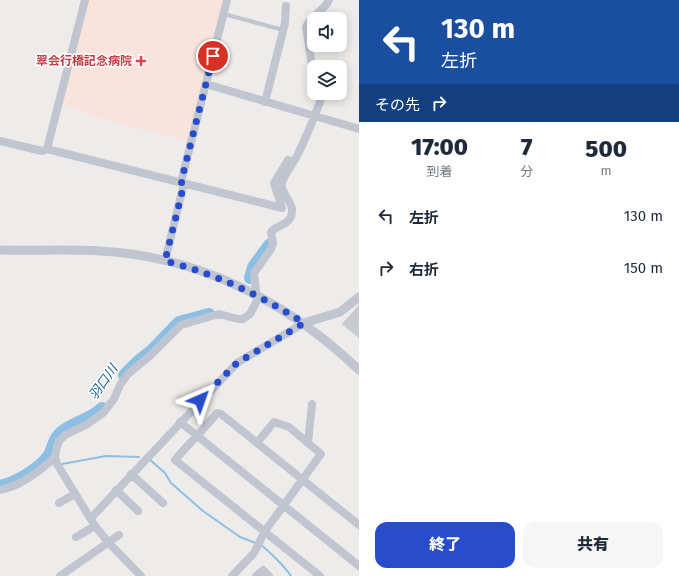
<!DOCTYPE html>
<html lang="ja">
<head>
<meta charset="utf-8">
<style>
	body { margin:0; font-family:"Fira Sans","Noto Sans JP",sans-serif; background:#f6f6f7; color:#1f2937; height:100vh; display:flex; flex-direction:column; font-size:15px; white-space:nowrap }
	* { box-sizing:border-box; margin:0 }
	p { font-size:13px; color:#747a83 }
	.icon { flex:none; width:22px; height:22px; fill:none; stroke:currentColor; stroke-width:2; stroke-linecap:round; stroke-linejoin:round }
	.map { position:relative; flex:1; overflow:hidden }
	.details { display:flex; flex-direction:column; background:#fff; width:320px }
	.details>* { flex:none }
	.top-card { background:#1a4fa0; color:#fff; overflow:hidden }
	.buttons { position:absolute; left:307px; top:12px; display:grid; gap:8px }
	.buttons a { display:grid; place-items:center; width:40px; height:40px; border-radius:8px; background:#fff; box-shadow:0 2px 10px #0003; font-size:20px }
	.pin { position:absolute; display:grid; place-items:center; width:34px; height:34px; color:#fff; margin:-17px; border:2px solid #fff; border-radius:50%; box-shadow:0 1px 4px #0007 }
	.me { position:absolute; width:44px; margin:-22px; rotate:43deg; stroke-linejoin:round; filter:drop-shadow(0 0 3px #0008) }
	.turn { display:flex; align-items:center; gap:14px; height:84px; padding:0 16px; font-size:18px }
	.turn .icon { width:52px; height:52px; stroke-width:2.5 }
	.turn b { display:block; font-size:28px; line-height:34px }
	.then { display:flex; align-items:center; height:38px; padding:0 16px; background:#0003; gap:8px; font-size:15px }
	.eta { display:flex; justify-content:space-evenly; align-items:center; height:68px; text-align:center }
	.eta b { font-size:24px; font-weight:800; line-height:28px }
	.cta { display:flex; gap:8px; margin-top:auto; padding:8px 16px }
	.cta a { flex:1; height:46px; border-radius:12px; background:#274dcd; color:#fff; font-size:16px; font-weight:800; line-height:46px; text-align:center }
	.cta a+a { background:#f6f6f7; color:#1f2937 }
	ul { padding:0; list-style:none }
	li { display:flex; align-items:center; gap:12px; height:52px; padding:0 16px }
	li div { flex:1 }
	li b { display:block; font-size:15px }
	li em { font-style:normal }
	main { display:flex; flex:1; min-height:0 }
	.map>svg:first-child { display:block }
	.medical { fill:#f8e4dc }
	.lines { fill:none; stroke-linecap:round; stroke-linejoin:round }
	.stream { stroke:#8cbfe3; stroke-width:2 }
	.river { stroke:#8cbfe3; stroke-width:12 }
	.building { fill:#c9c9d0; stroke:#d0d0d7 }
	.service { stroke:#c0c5d0; stroke-width:4 }
	.minor { stroke:#c0c5d0; stroke-width:8 }
	.tertiary { stroke:#c0c5d0; stroke-width:9 }
	.route { stroke:#274dcd; stroke-width:7; stroke-dasharray:0 12.6 }
	.health-dot { fill:#e0444e; stroke:#fff; stroke-width:1.5 }
	.labels { text-anchor:middle; dominant-baseline:central; stroke-width:3; stroke-linejoin:round; paint-order:stroke }
	.health-label { font-size:12px; font-weight:bold; fill:#be3a42; stroke:#fff; text-anchor:end }
	.water-label { font-size:13px; font-style:italic; fill:#176298; stroke:#fff }
</style>
</head>
<body>
<main>
<div class="map">
<svg width="359" height="576" viewBox="0 0 359 576">
	<rect width="100%" height="100%" fill="#eeeceb"/>
	<!-- medical -->
	<path class="medical" d="M88,0H225L188,141L87,115L88,112L61,105Z"/>
	<g class="lines">
		<!-- stream -->
		<path class="stream" d="M149,459L165,473L171,483L203,511L240,537L256,543
			M62,464L106,456L139,457
			M261,545C269,551 286,568 291,576"/>
		<!-- river -->
		<path class="river" d="M250,278L253,267L269,245
			M124,375L137,362L152,350L179,322L209,314
			M0,486C16,482 39,469 49,455C53,448 53,439 60,433C72,422 90,420 102,408"/>
	</g>
	<!-- building -->
	<path class="building" d="M359,305V338L342,324Z"/>
	<g class="lines">
		<!-- service -->
		<path class="service" d="M224,14L283,30"/>
		<!-- minor -->
		<path class="minor" d="M314,80L306,27C311,15 324,11 329,0
			M206,84L359,129
			M265,102L285,23L286,6
			M0,141L42,151L47,149L85,0
			M47,149L282,208L274,183L288,160L293,163
			M181,182L227,0
			M165,261L184,183
			M180,422L359,566
			M308,443L312,404
			M131,474L163,503
			M0,490C20,486 40,471 55,457
			M116,490L138,511
			M59,503L75,494
			M91,518L237,363L304,323
			M76,537L95,526
			M60,576L119,535
			M141,576L108,542L95,526L57,464L55,457L56,450L59,441L65,435L86,425L103,413L114,399L120,385L128,374L151,355L181,325L219,314L238,319H243L250,314L257,301L254,273L271,249L273,244L271,232C278,224 293,225 292,209C291,200 280,192 282,183C284,174 293,164 297,156C306,138 314,118 321,99L322,93
			M232,576L254,553L265,531L321,454L289,427L274,422L257,443
			M256,576L263,570L269,576
			M320,576L175,460C189,443 204,430 217,413L221,414L359,525"/>
		<!-- tertiary -->
		<path class="tertiary" d="M0,250C33,251 67,249 100,251C199,256 288,302 359,370
			M304,323L340,312L359,297"/>
	</g>
	<g class="lines">
		<!-- route -->
		<path class="route" d="M200,400L237,363L304,323C260,295 216,274 165,261L184,184L181,182L213,56"/>
	</g>
	<!-- markers -->
	<path class="health-dot" d="M139 55h4v4h4v4h-4v4h-4v-4h-4v-4h4z"/>
	<g class="labels">
		<!-- health labels -->
		<g class="health-label">
			<text x="132" y="61">翠会行橋記念病院</text>
		</g>
		<!-- water labels -->
		<g class="water-label">
			<text transform="translate(103 382) rotate(-55)">羽口川</text>
		</g>
	</g>
</svg>
<div class="buttons">
<a><svg class="icon" aria-label="sound" viewBox="0 0 24 24"><path d="M4 9h4l5-4v14l-5-4H4zM17 9q2 3 0 6"/></svg></a>
<a><svg class="icon" aria-label="layers" viewBox="0 0 24 24"><path d="M12 4l9 5-9 5-9-5zM3 14l9 5 9-5"/></svg></a>
</div>
<div class="pin" style="left:213px;top:56px;background:#d93025"><svg class="icon" aria-label="arrive" viewBox="0 0 24 24"><path d="M6 21V4h12l-3 4 3 4H6"/></svg></div>
<svg class="me" style="left:200px;top:400px" viewBox="-20 -20 40 40"><path d="M0-17L14 15 0 8-14 15z" fill="#274dcd" stroke="#fff" stroke-width="4"/></svg>
</div>
<section class="details">
<div class="top-card">
<div class="turn"><svg class="icon" aria-label="left" viewBox="0 0 24 24"><path d="M17 20v-9H6M10 6l-5 5 5 5"/></svg><div><b>130 m</b>左折</div></div>
<div class="then">その先<svg class="icon" aria-label="right" viewBox="0 0 24 24"><path d="M7 20v-9h11M14 6l5 5-5 5"/></svg></div>
</div>
<div class="eta">
<div><b>17:00</b><p>到着</p></div>
<div><b>7</b><p>分</p></div>
<div><b>500</b><p>m</p></div>
</div>
<ul>
<li><svg class="icon" aria-label="left" viewBox="0 0 24 24"><path d="M17 20v-9H6M10 6l-5 5 5 5"/></svg><div><b>左折</b></div><em>130 m</em></li>
<li><svg class="icon" aria-label="right" viewBox="0 0 24 24"><path d="M7 20v-9h11M14 6l5 5-5 5"/></svg><div><b>右折</b></div><em>150 m</em></li>
</ul>
<div class="cta"><a>終了</a><a>共有</a></div>
</section>
</main>
</body>
</html>
